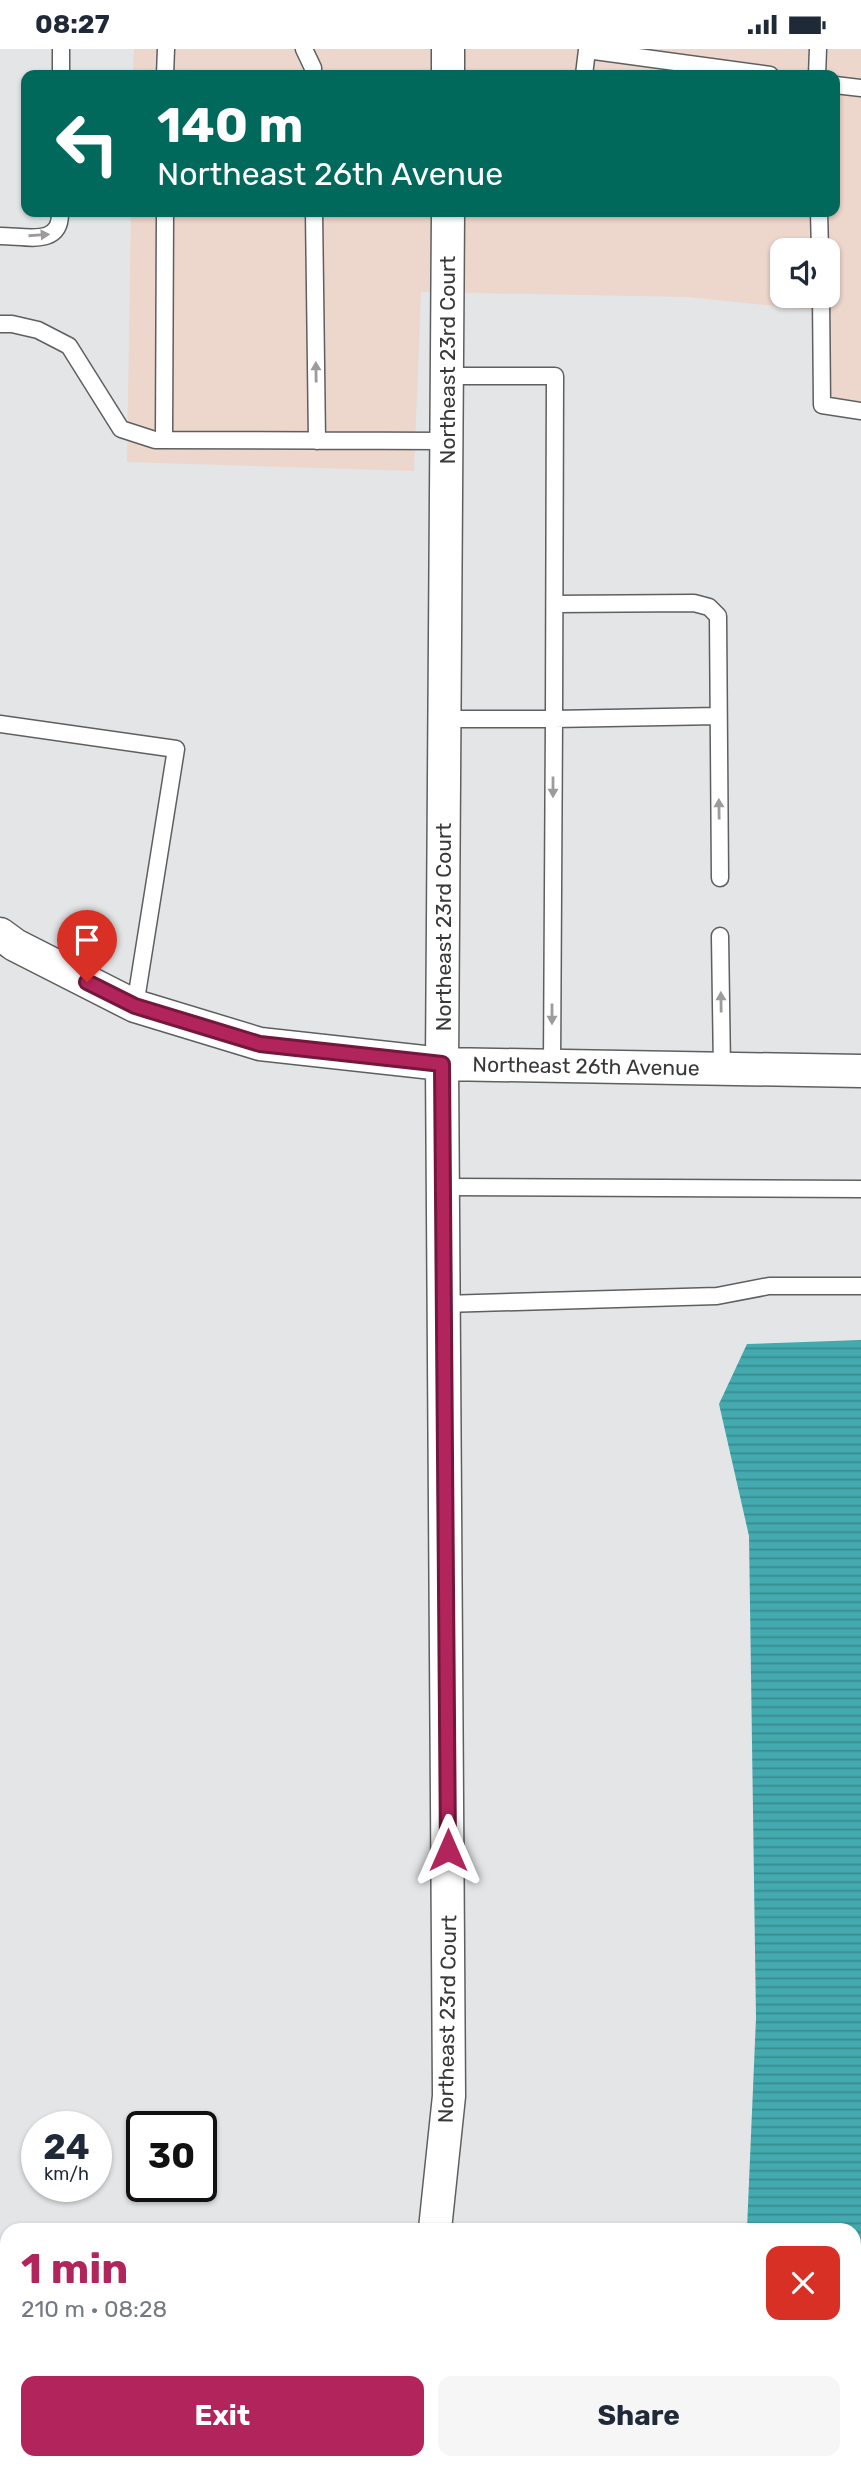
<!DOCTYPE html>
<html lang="en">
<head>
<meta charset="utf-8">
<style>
	body { margin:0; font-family:Rubik,sans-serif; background:#f6f6f7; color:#1f2937; height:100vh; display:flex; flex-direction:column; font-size:26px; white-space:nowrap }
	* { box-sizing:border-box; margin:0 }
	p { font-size:23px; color:#747a83 }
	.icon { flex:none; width:38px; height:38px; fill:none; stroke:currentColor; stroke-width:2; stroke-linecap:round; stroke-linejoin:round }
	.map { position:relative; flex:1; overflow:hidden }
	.drawer { position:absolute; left:0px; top:2174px; width:861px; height:247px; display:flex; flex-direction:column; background:#fff; border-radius:21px 21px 0 0; box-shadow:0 2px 5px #0004 }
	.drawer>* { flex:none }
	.banner { position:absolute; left:21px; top:21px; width:819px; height:147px; border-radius:14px; box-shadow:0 2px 5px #0004; background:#00695c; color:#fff; overflow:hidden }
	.controls { position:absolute; left:770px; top:189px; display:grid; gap:14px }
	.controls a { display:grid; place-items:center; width:70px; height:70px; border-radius:14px; background:#fff; box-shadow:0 2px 5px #0004; font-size:35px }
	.speed { position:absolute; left:21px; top:2062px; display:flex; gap:14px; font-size:35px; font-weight:700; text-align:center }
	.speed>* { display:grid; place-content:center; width:91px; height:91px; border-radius:50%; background:#fff; box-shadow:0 2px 5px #0004; line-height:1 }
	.speed small { font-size:18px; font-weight:400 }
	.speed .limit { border:4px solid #111; border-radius:10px; background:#fff; color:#111 }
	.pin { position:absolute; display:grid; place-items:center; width:60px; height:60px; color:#fff; margin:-72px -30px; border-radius:50% 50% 50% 0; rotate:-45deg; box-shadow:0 0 7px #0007 }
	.pin .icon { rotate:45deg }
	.me { position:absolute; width:77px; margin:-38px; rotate:0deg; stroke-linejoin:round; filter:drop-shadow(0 0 5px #0008) }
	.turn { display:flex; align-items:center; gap:24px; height:147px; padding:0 21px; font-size:32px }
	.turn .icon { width:91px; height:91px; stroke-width:2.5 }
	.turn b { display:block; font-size:49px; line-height:60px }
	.round { display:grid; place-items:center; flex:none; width:74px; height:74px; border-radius:14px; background:#f6f6f7 }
	.headline { display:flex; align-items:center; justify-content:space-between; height:119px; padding:0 21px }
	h1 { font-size:42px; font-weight:700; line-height:52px; color:#b2245c }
	.button { display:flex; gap:14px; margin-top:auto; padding:14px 21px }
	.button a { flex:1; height:80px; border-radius:14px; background:#b2245c; color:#fff; font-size:28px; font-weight:700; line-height:80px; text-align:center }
	.button a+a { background:#f6f6f7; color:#1f2937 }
	.status { display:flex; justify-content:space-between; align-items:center; height:49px; padding:0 35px; background:#fff; direction:ltr }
	.status svg { height:19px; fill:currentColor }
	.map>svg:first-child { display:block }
	.commercial { fill:#edd6cb; fill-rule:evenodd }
	.water { fill:url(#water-rules) }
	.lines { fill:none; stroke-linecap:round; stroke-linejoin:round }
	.service-casing { stroke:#5e5f60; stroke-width:19 }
	.minor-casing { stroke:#5e5f60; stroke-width:35 }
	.service { stroke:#fff; stroke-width:16 }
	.minor { stroke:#fff; stroke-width:32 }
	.oneway { fill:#9c9c9c }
	.route-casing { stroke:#74173c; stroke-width:18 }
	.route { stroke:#b2245c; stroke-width:12 }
	.labels { text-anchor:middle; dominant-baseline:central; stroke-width:7; stroke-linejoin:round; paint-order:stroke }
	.street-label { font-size:21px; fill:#383939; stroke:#fff }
</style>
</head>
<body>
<div class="status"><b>08:27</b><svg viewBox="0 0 49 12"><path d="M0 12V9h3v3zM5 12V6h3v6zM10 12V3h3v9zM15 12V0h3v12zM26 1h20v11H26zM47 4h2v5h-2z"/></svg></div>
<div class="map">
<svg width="861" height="2420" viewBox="0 0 861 2420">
	<defs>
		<pattern id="water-rules" width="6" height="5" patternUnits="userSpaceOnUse" patternTransform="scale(1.75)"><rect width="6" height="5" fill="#43aaaf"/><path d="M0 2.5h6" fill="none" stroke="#398b8f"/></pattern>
	</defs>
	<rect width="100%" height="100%" fill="#e3e5e7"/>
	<!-- commercial -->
	<path class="commercial" d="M134,0H861V358L827,352L822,262L689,248L421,243L414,422L127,413L131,163H835V26H133ZM782,201H828V247H782Z"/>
	<!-- water -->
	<path class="water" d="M861,1291V2340L854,2364V2180H747L756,1969L749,1487L719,1355L747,1295Z
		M683,2413H833L831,2420H679Z"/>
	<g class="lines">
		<defs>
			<path id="service" d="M304,0L313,19V26
				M61,26V0
				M165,26L166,0
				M584,26L587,1L770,26
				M817,26L818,0
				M835,36L861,39
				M314,163L317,392
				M819,163L820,201
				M0,187C27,187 61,198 60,163
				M821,247L822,356L861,362
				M0,275H12L38,281L69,297L121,380L155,391L446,392
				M164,391L165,163
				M555,555L694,554L709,558L718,567L720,829
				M445,670H554L555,327H446
				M0,675L176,700L135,957
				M720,887L722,1020
				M552,1017L554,670L718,667
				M443,1138L861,1140
				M444,1255L717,1247L769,1237H861"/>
			<path id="minor" d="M448,26V0
				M0,885L15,896L135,957L260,995L442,1015L861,1022
				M435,2180L449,2047L442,1015L448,163
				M330,2420L334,2413"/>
		</defs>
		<!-- service casing -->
		<use href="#service" class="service-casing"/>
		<!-- minor casing -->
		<use href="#minor" class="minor-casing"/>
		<!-- service -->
		<use href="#service" class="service"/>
		<!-- minor -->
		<use href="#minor" class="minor"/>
	</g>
	<!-- one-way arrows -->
	<defs><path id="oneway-solid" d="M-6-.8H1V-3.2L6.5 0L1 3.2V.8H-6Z" transform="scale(1.75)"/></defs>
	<g class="oneway">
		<use href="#oneway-solid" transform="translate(39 186) rotate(-4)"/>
		<use href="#oneway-solid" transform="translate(316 323) rotate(-91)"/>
		<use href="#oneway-solid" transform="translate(553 738) rotate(90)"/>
		<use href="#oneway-solid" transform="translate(719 760) rotate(-91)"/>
		<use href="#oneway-solid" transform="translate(721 953) rotate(-91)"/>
		<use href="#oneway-solid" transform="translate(552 965) rotate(90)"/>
	</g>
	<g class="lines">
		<defs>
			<path id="route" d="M87,933L135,957L260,995L442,1015L448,1801"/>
		</defs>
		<!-- route casing -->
		<use href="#route" class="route-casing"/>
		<!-- route -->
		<use href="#route" class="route"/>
	</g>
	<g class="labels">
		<!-- street labels -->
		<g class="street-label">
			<text transform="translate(447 311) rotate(-90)">Northeast 23rd Court</text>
			<text transform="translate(443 878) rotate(-90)">Northeast 23rd Court</text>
			<text transform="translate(586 1017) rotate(1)">Northeast 26th Avenue</text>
			<text transform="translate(447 1970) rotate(-89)">Northeast 23rd Court</text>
		</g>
	</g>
</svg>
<div class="controls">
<a><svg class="icon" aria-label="sound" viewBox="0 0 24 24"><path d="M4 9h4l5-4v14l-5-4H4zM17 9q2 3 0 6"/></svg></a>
</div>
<div class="speed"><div>24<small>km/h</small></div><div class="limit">30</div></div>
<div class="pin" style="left:87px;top:933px;background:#d93025"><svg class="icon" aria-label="arrive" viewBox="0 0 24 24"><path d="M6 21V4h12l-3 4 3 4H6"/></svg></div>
<svg class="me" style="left:448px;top:1801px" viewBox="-20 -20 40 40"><path d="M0-17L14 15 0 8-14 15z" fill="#b2245c" stroke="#fff" stroke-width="4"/></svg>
<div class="banner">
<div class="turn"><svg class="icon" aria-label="left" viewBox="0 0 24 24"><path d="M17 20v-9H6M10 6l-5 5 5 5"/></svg><div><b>140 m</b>Northeast 26th Avenue</div></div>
</div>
<section class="drawer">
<div class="headline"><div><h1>1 min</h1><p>210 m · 08:28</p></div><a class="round" style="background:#d93025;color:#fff"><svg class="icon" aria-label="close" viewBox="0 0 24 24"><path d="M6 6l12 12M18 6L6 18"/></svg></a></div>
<div class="button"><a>Exit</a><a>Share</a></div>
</section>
</div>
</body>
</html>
